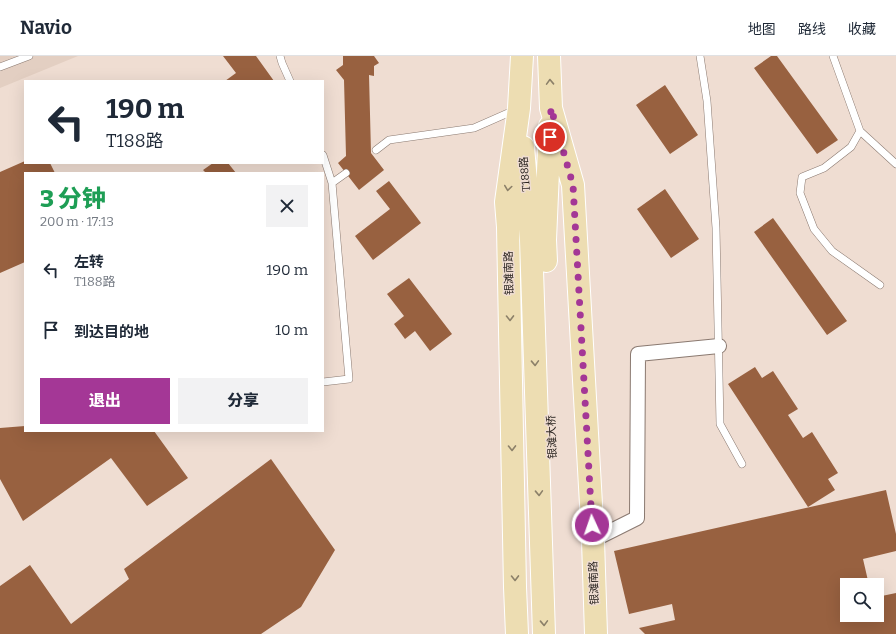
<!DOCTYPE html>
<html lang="zh">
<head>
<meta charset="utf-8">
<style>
	body { margin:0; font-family:Bitter,"Noto Sans SC",serif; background:#f2f2f3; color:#1f2937; height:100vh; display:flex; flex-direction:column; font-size:15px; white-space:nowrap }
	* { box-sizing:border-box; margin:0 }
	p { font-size:13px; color:#747a83 }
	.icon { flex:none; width:22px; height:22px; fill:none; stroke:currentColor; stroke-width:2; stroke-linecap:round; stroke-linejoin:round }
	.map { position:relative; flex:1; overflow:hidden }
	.panel { position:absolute; left:24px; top:116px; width:300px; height:260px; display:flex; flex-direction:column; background:#fff; border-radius:0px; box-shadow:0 4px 16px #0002 }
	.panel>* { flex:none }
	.hud { position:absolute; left:24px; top:24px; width:300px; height:84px; border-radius:0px; box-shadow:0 4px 16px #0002; background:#fff; color:#1f2937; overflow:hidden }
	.fabs { position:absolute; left:840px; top:522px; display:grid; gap:8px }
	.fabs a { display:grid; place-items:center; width:44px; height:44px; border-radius:0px; background:#fff; box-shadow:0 4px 16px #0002; font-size:20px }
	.pin { position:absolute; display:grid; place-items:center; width:34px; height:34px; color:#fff; margin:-17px; border:2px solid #fff; border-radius:50%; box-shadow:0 1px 4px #0007 }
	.me { position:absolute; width:44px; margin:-22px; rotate:357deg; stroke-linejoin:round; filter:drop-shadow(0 0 3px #0008) }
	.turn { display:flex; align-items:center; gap:14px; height:84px; padding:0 16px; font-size:18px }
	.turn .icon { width:52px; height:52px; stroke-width:2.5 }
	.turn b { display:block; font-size:28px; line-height:34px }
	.round { display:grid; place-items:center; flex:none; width:42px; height:42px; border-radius:0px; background:#f2f2f3 }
	.overview { display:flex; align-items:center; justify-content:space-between; height:68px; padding:0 16px }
	h1 { font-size:24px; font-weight:800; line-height:30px; color:#1e9e55 }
	.cta { display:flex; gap:8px; margin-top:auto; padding:8px 16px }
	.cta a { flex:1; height:46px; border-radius:0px; background:#a43796; color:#fff; font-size:16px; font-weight:800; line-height:46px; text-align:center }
	.cta a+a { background:#f2f2f3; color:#1f2937 }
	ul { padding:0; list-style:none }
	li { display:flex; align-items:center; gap:12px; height:60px; padding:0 16px }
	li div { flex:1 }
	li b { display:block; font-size:15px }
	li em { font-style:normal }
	header { display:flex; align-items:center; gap:24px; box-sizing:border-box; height:56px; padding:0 20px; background:#fff; border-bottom:1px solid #e0e1e3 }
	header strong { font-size:19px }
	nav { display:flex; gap:22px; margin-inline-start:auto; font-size:14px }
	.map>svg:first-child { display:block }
	.industrial { fill:#e3cfc2 }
	.building { fill:#986140 }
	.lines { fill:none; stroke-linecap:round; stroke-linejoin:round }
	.lane-casing { stroke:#8a7970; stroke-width:8 }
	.street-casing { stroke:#8a7970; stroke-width:16 }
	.primary-casing { stroke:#fff; stroke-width:24 }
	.lane { stroke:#fff; stroke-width:7 }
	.street { stroke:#fff; stroke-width:14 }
	.primary { stroke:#edddb2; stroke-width:22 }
	.oneway { stroke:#8c8069 }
	.route { stroke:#a43796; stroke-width:7; stroke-dasharray:0 12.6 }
	.labels { text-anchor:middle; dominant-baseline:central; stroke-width:3; stroke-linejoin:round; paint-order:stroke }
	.street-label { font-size:11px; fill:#2a2420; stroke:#efddd2 }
</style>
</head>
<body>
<header>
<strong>Navio</strong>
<nav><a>地图</a><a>路线</a><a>收藏</a></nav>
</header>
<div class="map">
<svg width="896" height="578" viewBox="0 0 896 578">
	<rect width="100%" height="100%" fill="#efddd2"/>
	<!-- industrial -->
	<path class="industrial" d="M0,0H78L0,32Z"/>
	<!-- building -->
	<path class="building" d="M223,0H256L274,25H225L236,17Z
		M343,0H374L379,7L374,10V20L369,19L371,97L384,114L359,134L338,107L346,100L344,24L336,14L343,9Z
		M771,0H777L838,84L817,98L754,12Z
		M665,29L698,79L670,98L636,49Z
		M25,105V107H50L55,117H25V206L0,217V116Z
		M213,107H228L236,117H204L205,116L203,114Z
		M389,125L421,167L373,204L355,180L390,153L376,135Z
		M665,133L699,183L671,202L637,153Z
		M773,162L847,265L827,279L754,176Z
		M409,222L452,278L430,295L415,275L405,283L394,268L404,260L387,238Z
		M755,311L762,322L773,315L798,353L788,359L803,382L812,376L838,417L828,423L835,434L808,451L728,328Z
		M25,370V375H154L188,422L147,450L111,402L23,465L0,423V372Z
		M271,403L335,494L301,551L261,578H0V530L30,509L71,568L129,523L124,513Z
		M886,434L896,478V495L863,503L869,529H847V559H877V541L896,537V578H645L639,572L675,564L672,548L629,558L614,495Z"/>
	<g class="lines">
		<defs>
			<path id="lane" d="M280,0L282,7L290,25
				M700,0L707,45L716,172L720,368L742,408
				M833,0L860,75
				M0,11L29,0
				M376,94L389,84L474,72L515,54
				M323,99L332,127
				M880,229L832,195L814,173L800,137L802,121L824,112L851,91L860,75L896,108
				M323,326L349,323L332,127L346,117"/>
			<path id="street" d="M593,484L637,462L638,298L719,290"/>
			<path id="primary" d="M549,0L551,52L573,129L593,484L596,578
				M523,91L531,184L544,578
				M546,205L545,184L550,70
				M517,578L515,531L508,171L506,146L519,52L522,0"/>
		</defs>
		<!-- lane casing -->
		<use href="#lane" class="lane-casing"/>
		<!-- street casing -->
		<use href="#street" class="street-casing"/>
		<!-- primary casing -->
		<use href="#primary" class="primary-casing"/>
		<!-- lane -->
		<use href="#lane" class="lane"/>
		<!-- street -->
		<use href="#street" class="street"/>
		<!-- primary -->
		<use href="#primary" class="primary"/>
	</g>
	<!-- one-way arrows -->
	<defs><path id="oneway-chevron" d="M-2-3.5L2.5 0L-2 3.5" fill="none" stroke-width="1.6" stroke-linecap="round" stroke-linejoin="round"/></defs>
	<g class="oneway">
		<use href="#oneway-chevron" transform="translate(550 26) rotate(-92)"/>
		<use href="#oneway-chevron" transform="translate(508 132) rotate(98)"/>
		<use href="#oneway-chevron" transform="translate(510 262) rotate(89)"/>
		<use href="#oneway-chevron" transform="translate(535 307) rotate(88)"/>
		<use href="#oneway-chevron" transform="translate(512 392) rotate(89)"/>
		<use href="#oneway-chevron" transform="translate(539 437) rotate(88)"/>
		<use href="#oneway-chevron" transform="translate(515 522) rotate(89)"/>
		<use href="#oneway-chevron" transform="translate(544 567) rotate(88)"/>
	</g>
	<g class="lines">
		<!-- route -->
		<path class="route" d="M550,81L551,52L573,129L592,469"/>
	</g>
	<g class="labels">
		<!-- street labels -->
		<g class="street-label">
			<text transform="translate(525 118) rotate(-95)">T188路</text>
			<text transform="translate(509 217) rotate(-91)">银滩南路</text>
			<text transform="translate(552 381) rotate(-92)">银滩大桥</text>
			<text transform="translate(594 527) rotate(-92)">银滩南路</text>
		</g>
	</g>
</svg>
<div class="fabs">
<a><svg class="icon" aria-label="search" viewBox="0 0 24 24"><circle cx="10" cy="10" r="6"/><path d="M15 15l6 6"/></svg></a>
</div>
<div class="pin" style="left:550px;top:81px;background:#d93025"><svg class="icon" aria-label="arrive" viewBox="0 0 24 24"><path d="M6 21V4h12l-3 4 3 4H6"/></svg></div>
<svg class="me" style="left:592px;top:469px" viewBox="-20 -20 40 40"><circle r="17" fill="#a43796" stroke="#fff" stroke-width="3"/><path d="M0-11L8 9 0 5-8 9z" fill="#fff"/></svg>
<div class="hud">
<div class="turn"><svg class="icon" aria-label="left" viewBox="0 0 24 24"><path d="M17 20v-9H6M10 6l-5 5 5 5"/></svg><div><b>190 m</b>T188路</div></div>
</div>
<section class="panel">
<div class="overview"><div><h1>3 分钟</h1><p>200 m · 17:13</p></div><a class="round"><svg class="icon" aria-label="close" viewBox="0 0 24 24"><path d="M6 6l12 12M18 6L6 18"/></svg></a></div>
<ul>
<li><svg class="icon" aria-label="left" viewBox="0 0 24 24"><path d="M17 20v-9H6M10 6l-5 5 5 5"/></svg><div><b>左转</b><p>T188路</p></div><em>190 m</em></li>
<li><svg class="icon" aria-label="arrive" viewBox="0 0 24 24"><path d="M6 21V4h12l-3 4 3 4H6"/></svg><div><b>到达目的地</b></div><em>10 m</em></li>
</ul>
<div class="cta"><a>退出</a><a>分享</a></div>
</section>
</div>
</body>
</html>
